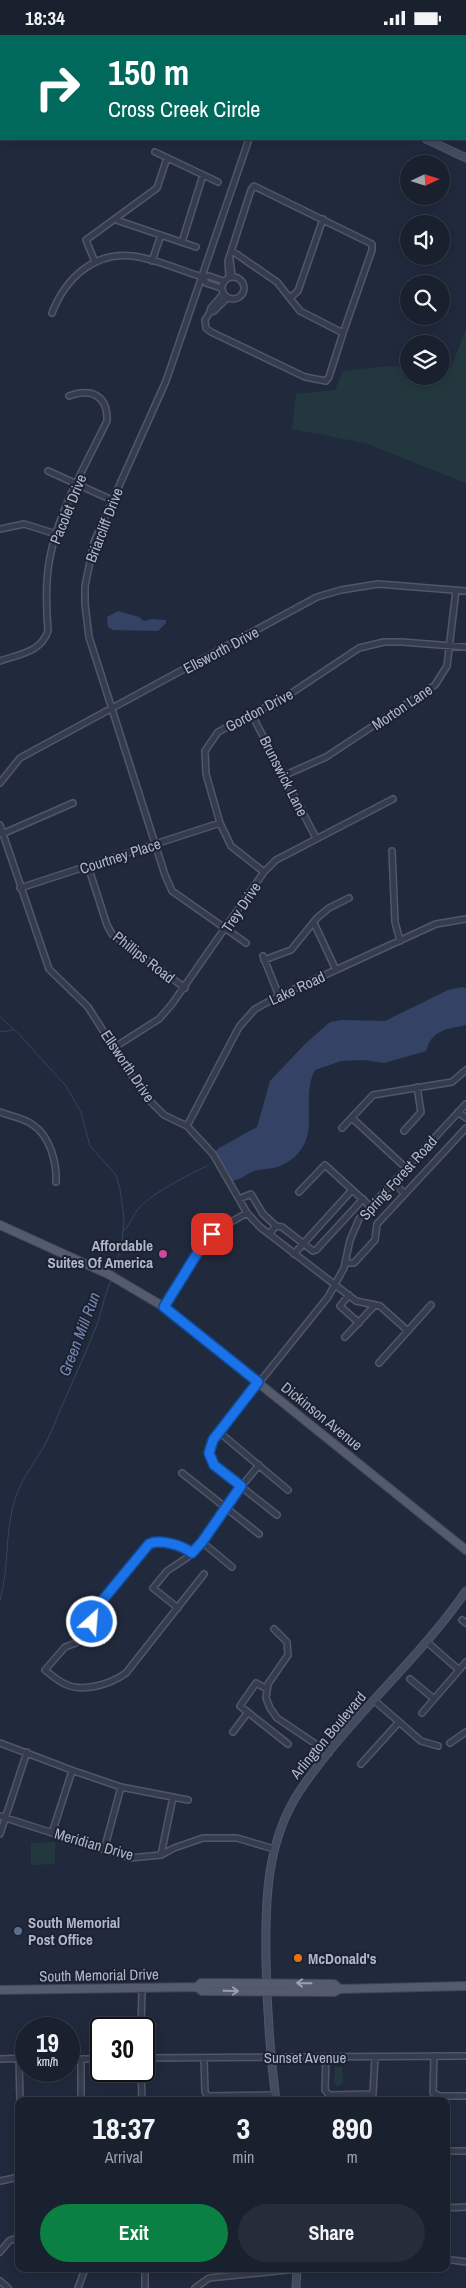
<!DOCTYPE html>
<html lang="en">
<head>
<meta charset="utf-8">
<style>
	body { margin:0; font-family:"Archivo Narrow",sans-serif; background:#262d3a; color:#f1f3f6; height:100vh; display:flex; flex-direction:column; font-size:19px; white-space:nowrap }
	* { box-sizing:border-box; margin:0 }
	p { font-size:16px; color:#9fa3aa }
	.icon { flex:none; width:28px; height:28px; fill:none; stroke:currentColor; stroke-width:2; stroke-linecap:round; stroke-linejoin:round }
	.map { position:relative; flex:1; overflow:hidden }
	.sheet { position:absolute; left:15px; top:2062px; width:435px; height:175px; display:flex; flex-direction:column; background:#19202e; border-radius:10px; box-shadow:0 2px 12px #0003,0 0 0 1px #373e4a }
	.sheet>* { flex:none }
	.top-card { position:absolute; left:0px; top:0px; width:466px; height:105px; box-shadow:0 2px 12px #0003,0 0 0 1px #373e4a; background:#00695c; color:#fff; overflow:hidden }
	.needle { width:32px; rotate:86deg }
	.controls { position:absolute; left:400px; top:120px; display:grid; gap:10px }
	.controls a { display:grid; place-items:center; width:50px; height:50px; border-radius:50%; background:#19202e; box-shadow:0 2px 12px #0003,0 0 0 1px #373e4a; font-size:25px }
	.speed { position:absolute; left:15px; top:1982px; display:flex; gap:10px; font-size:25px; font-weight:700; text-align:center }
	.speed>* { display:grid; place-content:center; width:65px; height:65px; border-radius:50%; background:#19202e; box-shadow:0 2px 12px #0003,0 0 0 1px #373e4a; line-height:1 }
	.speed small { font-size:12px; font-weight:400 }
	.speed .limit { border:2px solid #111; border-radius:8px; background:#fff; color:#111 }
	.pin { position:absolute; display:grid; place-items:center; width:42px; height:42px; color:#fff; margin:-21px; border-radius:10px; box-shadow:0 2px 8px #0006 }
	.me { position:absolute; width:55px; margin:-28px; rotate:26deg; stroke-linejoin:round; filter:drop-shadow(0 0 4px #0008) }
	.turn { display:flex; align-items:center; gap:18px; height:105px; padding:0 25px; font-size:22px }
	.turn .icon { width:65px; height:65px; stroke-width:2.5 }
	.turn b { display:block; font-size:35px; line-height:42px }
	.eta { display:flex; justify-content:space-evenly; align-items:center; height:85px; text-align:center }
	.eta b { font-size:30px; font-weight:700; line-height:35px }
	.primary-button { display:flex; gap:10px; margin-top:auto; padding:10px 25px }
	.primary-button a { flex:1; height:58px; border-radius:30px; background:#0b8043; color:#fff; font-size:20px; font-weight:700; line-height:58px; text-align:center }
	.primary-button a+a { background:#262d3a; color:#f1f3f6 }
	.status { display:flex; justify-content:space-between; align-items:center; height:35px; padding:0 25px; background:#19202e; direction:ltr }
	.status svg { height:14px; fill:currentColor }
	.map>svg:first-child { display:block }
	.green { fill:#23383e }
	.water { fill:#344365 }
	.lines { fill:none; stroke-linecap:round; stroke-linejoin:round }
	.stream { stroke:#344365; stroke-width:1 }
	.street-casing { stroke:#515768; stroke-width:8 }
	.secondary-casing { stroke:#515768; stroke-width:9 }
	.primary-casing { stroke:#3f4556; stroke-width:10 }
	.street { stroke:#353c4d; stroke-width:5 }
	.secondary { stroke:#434b60; stroke-width:7 }
	.primary { stroke:#535b6d; stroke-width:8 }
	.oneway { stroke:#9aa0b2 }
	.route-casing { stroke:#114b97; stroke-width:12 }
	.route { stroke:#1a73e8; stroke-width:9 }
	.hotel-dot { fill:#d1479c; stroke:#1b2232; stroke-width:2 }
	.service-dot { fill:#5c6f8a; stroke:#1b2232; stroke-width:2 }
	.food-dot { fill:#e8710a; stroke:#1b2232; stroke-width:2 }
	.labels { text-anchor:middle; dominant-baseline:central; stroke-width:4; stroke-linejoin:round; paint-order:stroke }
	.street-label { font-size:15px; fill:#b1b7c9; stroke:#1b2232 }
	.poi-label { font-size:15px; font-weight:bold; fill:#b1b7c9; stroke:#1b2232; text-anchor:start }
	.water-label { font-size:16px; font-style:italic; fill:#7789b2; stroke:#1b2232 }
</style>
</head>
<body>
<div class="status"><b>18:34</b><svg viewBox="0 0 49 12"><path d="M0 12V9h3v3zM5 12V6h3v6zM10 12V3h3v9zM15 12V0h3v12zM26 1h20v11H26zM47 4h2v5h-2z"/></svg></div>
<div class="map">
<svg width="466" height="2253" viewBox="0 0 466 2253">
	<rect width="100%" height="100%" fill="#212a3d"/>
	<!-- green -->
	<path class="green" d="M466,294V448L365,408L292,394L296,359L335,355L343,336L389,331L409,332V341H441V335H450Z
		M55,1807V1829L31,1830V1808Z
		M335,2032H342L343,2048L338,2051L334,2049Z"/>
	<!-- water -->
	<path class="water" d="M118,576L139,582L144,586L152,584L166,585V588L158,596L113,595L108,592L107,582Z
		M462,952L466,953V990C445,995 433,994 426,1016L384,1028L364,1025L341,1026L315,1035C307,1050 309,1067 309,1084C310,1107 298,1125 277,1132C270,1134 261,1134 254,1136C247,1139 241,1144 233,1146L218,1124L216,1116L219,1113L257,1092L270,1046L305,1009L330,987L342,985L385,986L448,955Z"/>
	<g class="lines">
		<!-- stream -->
		<path class="stream" d="M0,982L18,998L66,1051L81,1077L90,1111L116,1140L120,1154L124,1183L122,1208L113,1240
			M0,997L13,995
			M124,1196C130,1189 133,1180 139,1173C152,1158 188,1140 207,1131
			M0,1565C10,1530 4,1499 15,1464C23,1439 41,1421 51,1397C65,1362 82,1328 96,1292C102,1277 104,1261 111,1245"/>
		<defs>
			<path id="street" d="M155,117L218,147
				M117,183L119,186L196,212
				M182,207L203,140
				M230,224L232,241
				M152,226L161,200
				M95,227L86,205L157,153L167,123
				M222 253a11 11 0 1 1 22 0a11 11 0 1 1-22 0Z
				M202,242L206,248L221,253
				M229,242L228,226L251,155L254,151L372,209V215L343,298
				M223,259L211,273L210,277L214,276L227,263
				M290,263L298,256L323,184
				M210,277L205,285L206,293L211,297L305,342L326,346L329,342L343,298L300,276L277,247L232,216
				M52,278C65,244 94,216 133,221C156,224 180,235 202,242L209,241L223,246
				M48,436L112,465
				M0,494L24,489L56,499
				M0,626C20,619 41,617 48,596C46,571 45,546 50,522C59,475 86,429 107,386C108,360 91,353 69,361
				M252,680L316,803
				M283,741L326,722L435,650L447,631L456,555
				M0,748L20,723L317,562L341,555L378,549L466,556
				M0,790L49,934L88,972L144,1060L164,1080L187,1091L213,1119L247,1178L260,1192L356,1266L380,1271L408,1296
				M2,799L73,768
				M392,816L395,887L400,906
				M88,831L107,890L112,899L185,953
				M264,837L231,811L220,788L206,739L205,716L218,697L287,661L359,613L384,607H402L466,612
				M20,853L220,788
				M314,888L336,935
				M246,908L172,856L165,840L89,602L85,569V551L94,507L166,346L249,104
				M263,921L279,961
				M264,925L291,915L317,883L329,873L349,863
				M115,1012L159,984L172,969L264,837L276,825L393,764
				M0,1077C10,1081 25,1083 33,1090C50,1101 57,1128 56,1147
				M458,1077L466,1083
				M352,1083L406,1133
				M187,1091L239,992L255,974L279,961L436,889L466,884
				M342,1093L373,1060L452,1047L466,1035
				M404,1096L421,1077L417,1052
				M393,1147L405,1159
				M299,1157L325,1130L371,1172
				M239,1164L251,1159L263,1179L276,1191L269,1199
				M276,1191L282,1192L313,1216L316,1215L363,1164
				M294,1219L352,1155
				M345,1228H354L375,1205L377,1189L466,1093
				M349,1260L340,1271L359,1288
				M164,1272L206,1203L222,1192L247,1178
				M345,1302L375,1270
				M379,1328L431,1270
				M219,1397L288,1455
				M182,1438L259,1499
				M277,1480L214,1430L209,1418L213,1405L328,1262L344,1233L350,1205L359,1184L466,1069
				M202,1507L232,1532
				M192,1518C182,1510 160,1504 149,1509L96,1573L92,1587L76,1608L65,1612L45,1635C51,1640 58,1646 65,1649C83,1658 111,1649 126,1638L204,1539
				M178,1573L153,1553L167,1536L188,1522L202,1507L222,1475L259,1430
				M462,1585L466,1588
				M274,1594L287,1607L288,1620L268,1649L266,1663L270,1673L277,1683L329,1718
				M427,1607L459,1635
				M410,1644L434,1664
				M267,1654L256,1648L240,1671L288,1709
				M375,1666L421,1706L438,1711
				M422,1678L466,1627
				M233,1697L248,1677
				M0,1708L74,1736L121,1752L188,1765
				M450,1708L466,1697
				M361,1729L399,1687
				M0,1781L130,1823L161,1820L174,1813L203,1803H237L274,1814
				M52,1798L72,1736
				M0,1799L27,1717
				M104,1815L121,1752
				M161,1820L173,1762
				M141,1994L142,1954
				M434,2021L433,2058L440,2061H466
				M326,2022L325,2055L329,2060L373,2059L375,2022
				M19,2023L20,2066
				M144,2023L466,2021
				M204,2023L205,2057L208,2061L275,2060
				M0,2024L26,2023
				M69,2024H101
				M81,2024V2066
				M141,2036L142,2066
				M446,2116H466
				M0,2146L19,2142
				M446,2173L466,2172
				M0,2217L9,2206L19,2202
				M446,2224L466,2227
				M145,2234V2253
				M0,2246L8,2253
				M78,2253L85,2234
				M195,2253L209,2243L297,2234"/>
			<path id="secondary" d="M219,0L222,1
				M426,104L466,123
				M276,2066C270,2019 267,1974 266,1926C265,1867 266,1805 301,1754C349,1683 417,1627 466,1556
				M296,2253L297,2234"/>
			<path id="primary" d="M0,1190L110,1240L164,1272L466,1515
				M197,1952L202,1956L334,1957L340,1954L466,1951
				M0,1955L197,1952L201,1948H216L334,1949L340,1954"/>
		</defs>
		<!-- street casing -->
		<use href="#street" class="street-casing"/>
		<!-- secondary casing -->
		<use href="#secondary" class="secondary-casing"/>
		<!-- primary casing -->
		<use href="#primary" class="primary-casing"/>
		<!-- street -->
		<use href="#street" class="street"/>
		<!-- secondary -->
		<use href="#secondary" class="secondary"/>
		<!-- primary -->
		<use href="#primary" class="primary"/>
	</g>
	<!-- one-way arrows -->
	<defs><path id="oneway-shaft" d="M-6 0H5M1.5-3L5.5 0L1.5 3" fill="none" stroke-width="1.6" stroke-linecap="round" stroke-linejoin="round" transform="scale(1.25)"/></defs>
	<g class="oneway">
		<use href="#oneway-shaft" transform="translate(304 1948) rotate(-179)"/>
		<use href="#oneway-shaft" transform="translate(231 1956) rotate(1)"/>
	</g>
	<g class="lines">
		<defs>
			<path id="route" d="M92,1587L96,1573L149,1509C160,1504 182,1510 192,1518L202,1507L241,1451L214,1430L209,1418L213,1405L258,1347L164,1272L206,1204L212,1199"/>
		</defs>
		<!-- route casing -->
		<use href="#route" class="route-casing"/>
		<!-- route -->
		<use href="#route" class="route"/>
	</g>
	<!-- markers -->
	<circle class="hotel-dot" cx="163" cy="1219" r="5"/>
	<circle class="service-dot" cx="18" cy="1896" r="5"/>
	<circle class="food-dot" cx="298" cy="1923" r="5"/>
	<g class="labels">
		<!-- street labels -->
		<g class="street-label">
			<text transform="translate(68 474) rotate(-68)">Pacolet Drive</text>
			<text transform="translate(104 490) rotate(-69)">Briarcliff Drive</text>
			<text transform="translate(221 615) rotate(-28)">Ellsworth Drive</text>
			<text transform="translate(402 672) rotate(-34)">Morton Lane</text>
			<text transform="translate(259 675) rotate(-28)">Gordon Drive</text>
			<text transform="translate(284 741) rotate(63)">Brunswick Lane</text>
			<text transform="translate(120 821) rotate(-18)">Courtney Place</text>
			<text transform="translate(241 872) rotate(-56)">Trey Drive</text>
			<text transform="translate(144 922) rotate(38)">Phillips Road</text>
			<text transform="translate(297 953) rotate(-25)">Lake Road</text>
			<text transform="translate(128 1031) rotate(56)">Ellsworth Drive</text>
			<text transform="translate(398 1143) rotate(-48)">Spring Forest Road</text>
			<text transform="translate(322 1381) rotate(39)">Dickinson Avenue</text>
			<text transform="translate(328 1700) rotate(-50)">Arlington Boulevard</text>
			<text transform="translate(94 1809) rotate(16)">Meridian Drive</text>
			<text transform="translate(99 1940) rotate(-1)">South Memorial Drive</text>
			<text x="305" y="2022">Sunset Avenue</text>
		</g>
		<!-- poi labels -->
		<g class="poi-label">
			<text x="153" y="1210" text-anchor="end">Affordable<tspan x="153" dy="17">Suites Of America</tspan></text>
			<text x="28" y="1887">South Memorial<tspan x="28" dy="17">Post Office</tspan></text>
			<text x="308" y="1923">McDonald's</text>
		</g>
		<!-- water labels -->
		<g class="water-label">
			<text transform="translate(79 1299) rotate(-69)">Green Mill Run</text>
		</g>
	</g>
</svg>
<div class="controls">
<a><svg class="needle" viewBox="-14 -14 28 28"><path d="M0-13l5 13h-10z" fill="#e53935"/><path d="M0 13l5-13h-10z" fill="#9fa3aa"/></svg></a>
<a><svg class="icon" aria-label="sound" viewBox="0 0 24 24"><path d="M4 9h4l5-4v14l-5-4H4zM17 9q2 3 0 6"/></svg></a>
<a><svg class="icon" aria-label="search" viewBox="0 0 24 24"><circle cx="10" cy="10" r="6"/><path d="M15 15l6 6"/></svg></a>
<a><svg class="icon" aria-label="layers" viewBox="0 0 24 24"><path d="M12 4l9 5-9 5-9-5zM3 14l9 5 9-5"/></svg></a>
</div>
<div class="speed"><div>19<small>km/h</small></div><div class="limit">30</div></div>
<div class="pin" style="left:212px;top:1199px;background:#d93025"><svg class="icon" aria-label="arrive" viewBox="0 0 24 24"><path d="M6 21V4h12l-3 4 3 4H6"/></svg></div>
<svg class="me" style="left:92px;top:1587px" viewBox="-20 -20 40 40"><circle r="17" fill="#1a73e8" stroke="#fff" stroke-width="3"/><path d="M0-11L8 9 0 5-8 9z" fill="#fff"/></svg>
<div class="top-card">
<div class="turn"><svg class="icon" aria-label="right" viewBox="0 0 24 24"><path d="M7 20v-9h11M14 6l5 5-5 5"/></svg><div><b>150 m</b>Cross Creek Circle</div></div>
</div>
<section class="sheet">
<div class="eta">
<div><b>18:37</b><p>Arrival</p></div>
<div><b>3</b><p>min</p></div>
<div><b>890</b><p>m</p></div>
</div>
<div class="primary-button"><a>Exit</a><a>Share</a></div>
</section>
</div>
</body>
</html>
